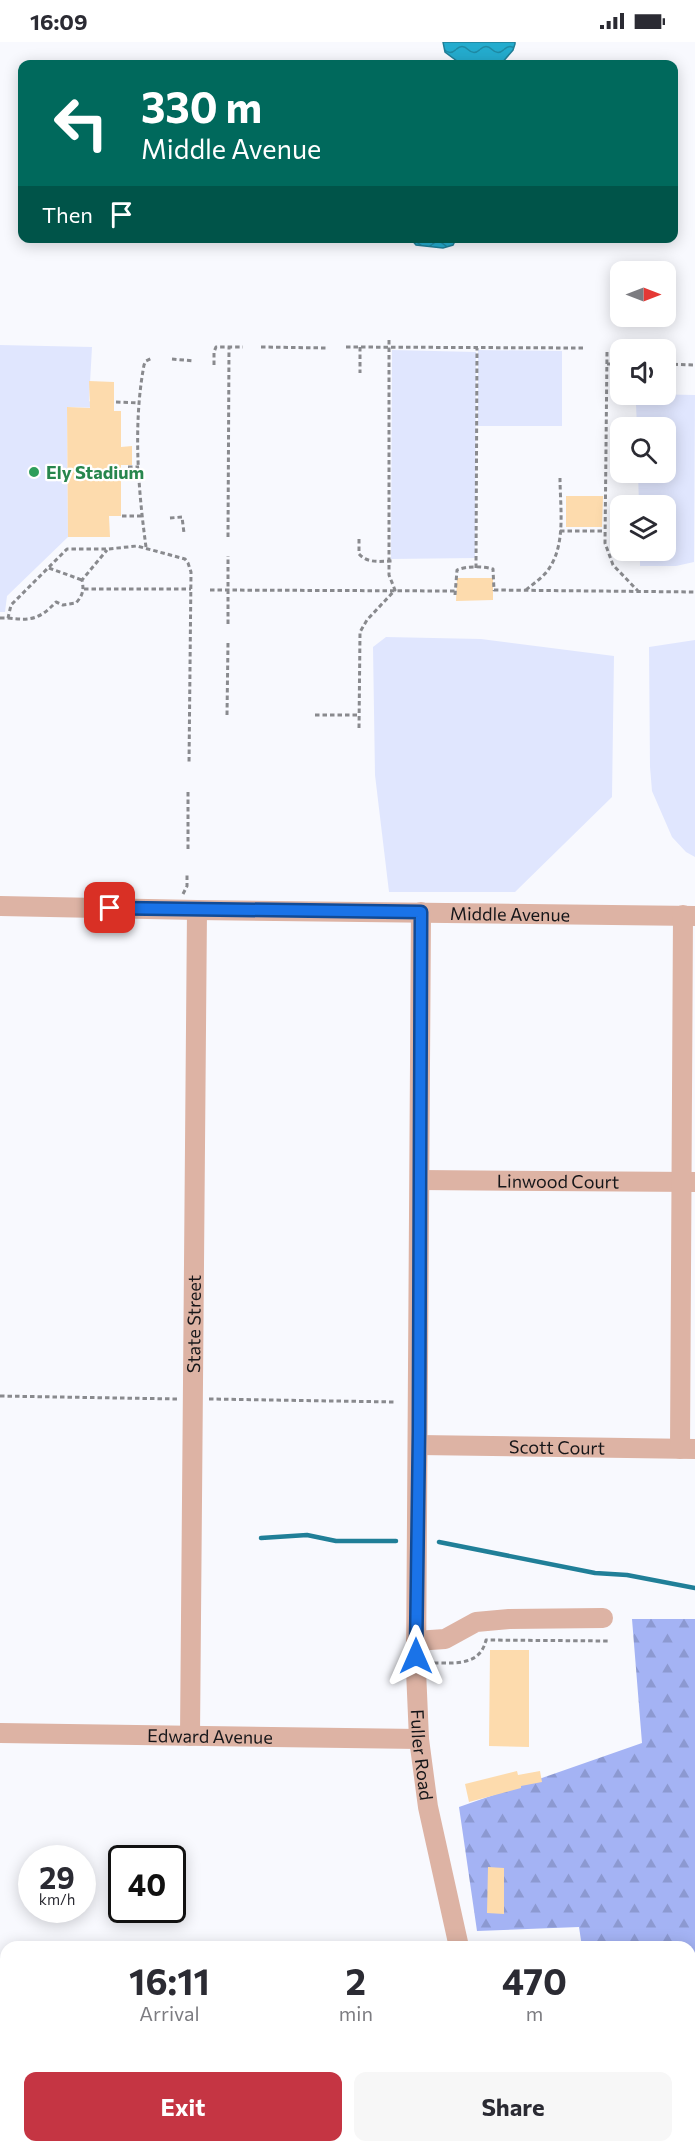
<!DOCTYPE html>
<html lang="en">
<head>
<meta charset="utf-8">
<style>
	body { margin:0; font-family:Commissioner,sans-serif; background:#f7f7f7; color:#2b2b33; height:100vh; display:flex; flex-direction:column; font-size:22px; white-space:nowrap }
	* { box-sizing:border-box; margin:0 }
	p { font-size:20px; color:#7c7c81 }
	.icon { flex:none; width:33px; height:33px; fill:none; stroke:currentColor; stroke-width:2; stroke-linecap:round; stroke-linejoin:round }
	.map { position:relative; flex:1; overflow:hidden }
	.side { position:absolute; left:0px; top:1899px; width:696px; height:212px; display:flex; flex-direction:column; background:#fff; border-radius:18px 18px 0 0; box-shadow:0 3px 15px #0003 }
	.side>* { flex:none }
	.banner { position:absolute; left:18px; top:18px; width:660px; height:183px; border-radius:12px; box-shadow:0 3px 15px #0003; background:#00695c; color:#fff; overflow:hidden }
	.needle { width:39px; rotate:90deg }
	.tools { position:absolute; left:610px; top:219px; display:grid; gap:12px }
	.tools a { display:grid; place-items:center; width:66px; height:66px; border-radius:12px; background:#fff; box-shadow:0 3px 15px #0003; font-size:30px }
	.speed { position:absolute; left:18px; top:1803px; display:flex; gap:12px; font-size:30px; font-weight:700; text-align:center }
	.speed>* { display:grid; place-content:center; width:78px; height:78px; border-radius:50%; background:#fff; box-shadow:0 3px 15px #0003; line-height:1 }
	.speed small { font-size:15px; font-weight:400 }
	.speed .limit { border:3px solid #111; border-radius:9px; background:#fff; color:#111 }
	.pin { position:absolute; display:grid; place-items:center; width:51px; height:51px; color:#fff; margin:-26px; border-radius:12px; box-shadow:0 3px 9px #0006 }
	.me { position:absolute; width:66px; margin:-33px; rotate:0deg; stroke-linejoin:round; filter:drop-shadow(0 0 4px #0008) }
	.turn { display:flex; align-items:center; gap:21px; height:126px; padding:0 24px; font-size:27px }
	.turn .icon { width:78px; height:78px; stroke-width:2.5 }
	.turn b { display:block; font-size:42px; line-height:51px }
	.then { display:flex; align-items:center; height:57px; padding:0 24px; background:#0003; gap:12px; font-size:22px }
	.eta { display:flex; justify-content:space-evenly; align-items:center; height:102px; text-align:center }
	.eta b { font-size:36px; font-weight:700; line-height:42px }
	.cta { display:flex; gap:12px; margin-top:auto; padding:12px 24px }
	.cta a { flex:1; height:69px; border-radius:12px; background:#c53543; color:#fff; font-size:24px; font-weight:700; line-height:69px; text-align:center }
	.cta a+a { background:#f7f7f7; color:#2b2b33 }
	.status { display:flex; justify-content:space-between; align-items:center; height:42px; padding:0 30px; background:#fff; direction:ltr }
	.status svg { height:16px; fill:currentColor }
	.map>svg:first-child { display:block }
	.grass { fill:#e0e6fe }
	.forest { fill:url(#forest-firs) }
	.water { fill:url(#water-waves); stroke:#207f98; stroke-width:1.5 }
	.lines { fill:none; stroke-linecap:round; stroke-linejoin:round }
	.stream { stroke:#207f98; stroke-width:4.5 }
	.building { fill:#fddbad }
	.path { stroke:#898a8e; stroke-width:3; stroke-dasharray:4.5 3; stroke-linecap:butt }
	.minor { stroke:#ddb3a4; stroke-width:20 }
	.route-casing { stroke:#114b97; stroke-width:15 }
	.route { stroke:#1a73e8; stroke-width:10 }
	.leisure-dot { fill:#2e9e5b; stroke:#fff; stroke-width:2 }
	.labels { text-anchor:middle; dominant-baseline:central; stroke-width:4.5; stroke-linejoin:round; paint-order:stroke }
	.leisure-label { font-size:18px; font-weight:bold; fill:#27864d; stroke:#fff; text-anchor:start }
	.street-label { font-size:18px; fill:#161619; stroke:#fff }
</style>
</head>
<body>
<div class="status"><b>16:09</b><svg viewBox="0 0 49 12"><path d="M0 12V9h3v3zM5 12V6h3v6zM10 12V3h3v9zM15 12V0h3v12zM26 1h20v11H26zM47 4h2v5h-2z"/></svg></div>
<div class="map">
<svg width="695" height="2110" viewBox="0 0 695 2110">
	<defs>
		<pattern id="forest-firs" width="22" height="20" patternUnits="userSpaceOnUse" patternTransform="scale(1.5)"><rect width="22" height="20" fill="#a4b3f4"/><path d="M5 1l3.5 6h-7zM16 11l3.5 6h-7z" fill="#8c99d1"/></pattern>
		<pattern id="water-waves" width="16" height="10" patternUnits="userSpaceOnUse" patternTransform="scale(1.5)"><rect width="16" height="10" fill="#24acce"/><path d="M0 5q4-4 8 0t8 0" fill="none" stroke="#1e8ba6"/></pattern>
	</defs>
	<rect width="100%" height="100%" fill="#f8f9fe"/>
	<!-- grass -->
	<path class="grass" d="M0,303L92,305L89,359L100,366L67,365L68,495L7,554L5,570H0Z
		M392,308L476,310L475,516L391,517Z
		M478,308L562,309V384H478Z
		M646,352L695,353L694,520L676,524H640V509L666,508V464L639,463L638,431L666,430V386L637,385L636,363Z
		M386,595L481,597L614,614L612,755L515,850H389L375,733L373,605Z
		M695,598V815L686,810L672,795L652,749L650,725L649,605Z"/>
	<!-- forest -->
	<path class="forest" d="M632,1577H695V2110H655L654,2105L690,2104V1905H582L579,1885L477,1889L459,1765L642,1701Z
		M541,2105V2104L576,2105L560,2110H542Z"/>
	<!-- water -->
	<path class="water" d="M443,0H515V2L513,8L501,22H461L445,10Z
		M411,197V196L456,197L453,203L443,206L416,203Z"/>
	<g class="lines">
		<!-- stream -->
		<path class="stream" d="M261,1496L307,1493L336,1499H396
			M439,1500L595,1531L627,1533L695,1546"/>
	</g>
	<!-- building -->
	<path class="building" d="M89,339L114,340V369H121V405L132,404V423H121V474H109L110,495H68L67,365L90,366Z
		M566,454H603L602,485H566Z
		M457,536H493V558L456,559Z
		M490,1608H529V1705L489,1704Z
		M517,1729L518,1733L540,1729L542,1740L521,1744V1746L469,1760L465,1742Z
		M488,1825L504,1826V1872L487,1871Z"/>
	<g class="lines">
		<!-- path -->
		<path class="path" d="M261,305L327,306
			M346,305L586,306
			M360,305V331
			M607,310L605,501L613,523L638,549
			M172,317L194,319
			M607,322H621
			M666,322L695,323
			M214,323V310L216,305H243
			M116,360L140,361
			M128,425H139
			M122,474H142
			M170,476L182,475L184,491
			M560,489H604
			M228,495L229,305
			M359,497V512C368,522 381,519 393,519
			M146,505C138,446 133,382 144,323L146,319L152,316
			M49,526L82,538
			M476,526L477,306
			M84,547H191
			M210,548L455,549
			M526,548C534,541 545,534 550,525C566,500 560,464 560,436
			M455,553L457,528C466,524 483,524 493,527L494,548L695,550
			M0,576H8L11,563L67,507H108L137,504L185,517L188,521L191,530L189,722
			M8,576C31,579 40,577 56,560L63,563L76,561C83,553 84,548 82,538L107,508
			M228,582V514
			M227,673L228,600
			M315,673H359
			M359,686L360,590L367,578L395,548L389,533V295
			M188,807V748
			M183,852L187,844V831
			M0,1354L177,1357
			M209,1357L396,1360
			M434,1621C455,1621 480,1624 486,1598L609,1599"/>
		<!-- minor -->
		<g class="minor">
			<path id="s1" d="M0,864L197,868L695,874"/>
			<path id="s2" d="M421,870L416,1628L419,1697L428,1765L459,1905"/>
			<path id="s3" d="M420,1138L695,1140"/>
			<path id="s4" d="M419,1403L695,1407"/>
			<path d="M680,1407L683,873"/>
			<path d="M416,1599L445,1597L476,1580L509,1577L603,1576"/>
			<path id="s5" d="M0,1691L419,1697"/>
			<path id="s6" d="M190,1694L197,868"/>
			<path d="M505,2104L506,2110"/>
		</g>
	</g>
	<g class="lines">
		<defs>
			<path id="route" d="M110,866L421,870L419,1389L416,1614"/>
		</defs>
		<!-- route casing -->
		<use href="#route" class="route-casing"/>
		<!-- route -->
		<use href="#route" class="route"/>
	</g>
	<!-- markers -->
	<circle class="leisure-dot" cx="34" cy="430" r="6"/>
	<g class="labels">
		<!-- leisure labels -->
		<g class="leisure-label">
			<text x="46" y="430">Ely Stadium</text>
		</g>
		<!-- street labels -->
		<g class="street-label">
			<text stroke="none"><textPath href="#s1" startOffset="510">Middle Avenue</textPath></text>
			<text stroke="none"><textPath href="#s3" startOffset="138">Linwood Court</textPath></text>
			<text stroke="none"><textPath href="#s6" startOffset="412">State Street</textPath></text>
			<text stroke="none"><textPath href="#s4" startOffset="138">Scott Court</textPath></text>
			<text stroke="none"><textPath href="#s5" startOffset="210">Edward Avenue</textPath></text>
			<text stroke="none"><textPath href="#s2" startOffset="843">Fuller Road</textPath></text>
		</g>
	</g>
</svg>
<div class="tools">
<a><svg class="needle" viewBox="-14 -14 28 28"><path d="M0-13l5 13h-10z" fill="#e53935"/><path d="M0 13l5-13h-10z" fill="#7c7c81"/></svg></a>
<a><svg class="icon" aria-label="sound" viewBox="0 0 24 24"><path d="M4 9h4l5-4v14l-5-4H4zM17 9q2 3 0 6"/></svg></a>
<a><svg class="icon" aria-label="search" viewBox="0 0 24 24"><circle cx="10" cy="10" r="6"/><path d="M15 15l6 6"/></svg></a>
<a><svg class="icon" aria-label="layers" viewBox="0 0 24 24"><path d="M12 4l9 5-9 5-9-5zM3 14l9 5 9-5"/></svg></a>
</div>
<div class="speed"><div>29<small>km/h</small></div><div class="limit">40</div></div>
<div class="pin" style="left:110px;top:866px;background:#d93025"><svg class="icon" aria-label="arrive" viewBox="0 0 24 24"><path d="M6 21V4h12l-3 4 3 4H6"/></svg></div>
<svg class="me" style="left:416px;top:1614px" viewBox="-20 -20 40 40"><path d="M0-17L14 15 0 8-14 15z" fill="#1a73e8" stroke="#fff" stroke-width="4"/></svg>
<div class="banner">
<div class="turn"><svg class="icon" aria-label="left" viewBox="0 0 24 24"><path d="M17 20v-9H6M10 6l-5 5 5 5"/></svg><div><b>330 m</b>Middle Avenue</div></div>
<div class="then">Then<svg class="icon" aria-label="arrive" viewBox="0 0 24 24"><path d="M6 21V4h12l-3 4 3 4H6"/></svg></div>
</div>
<section class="side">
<div class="eta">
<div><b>16:11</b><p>Arrival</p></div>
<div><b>2</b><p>min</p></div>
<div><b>470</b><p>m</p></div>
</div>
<div class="cta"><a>Exit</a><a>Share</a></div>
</section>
</div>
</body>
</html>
